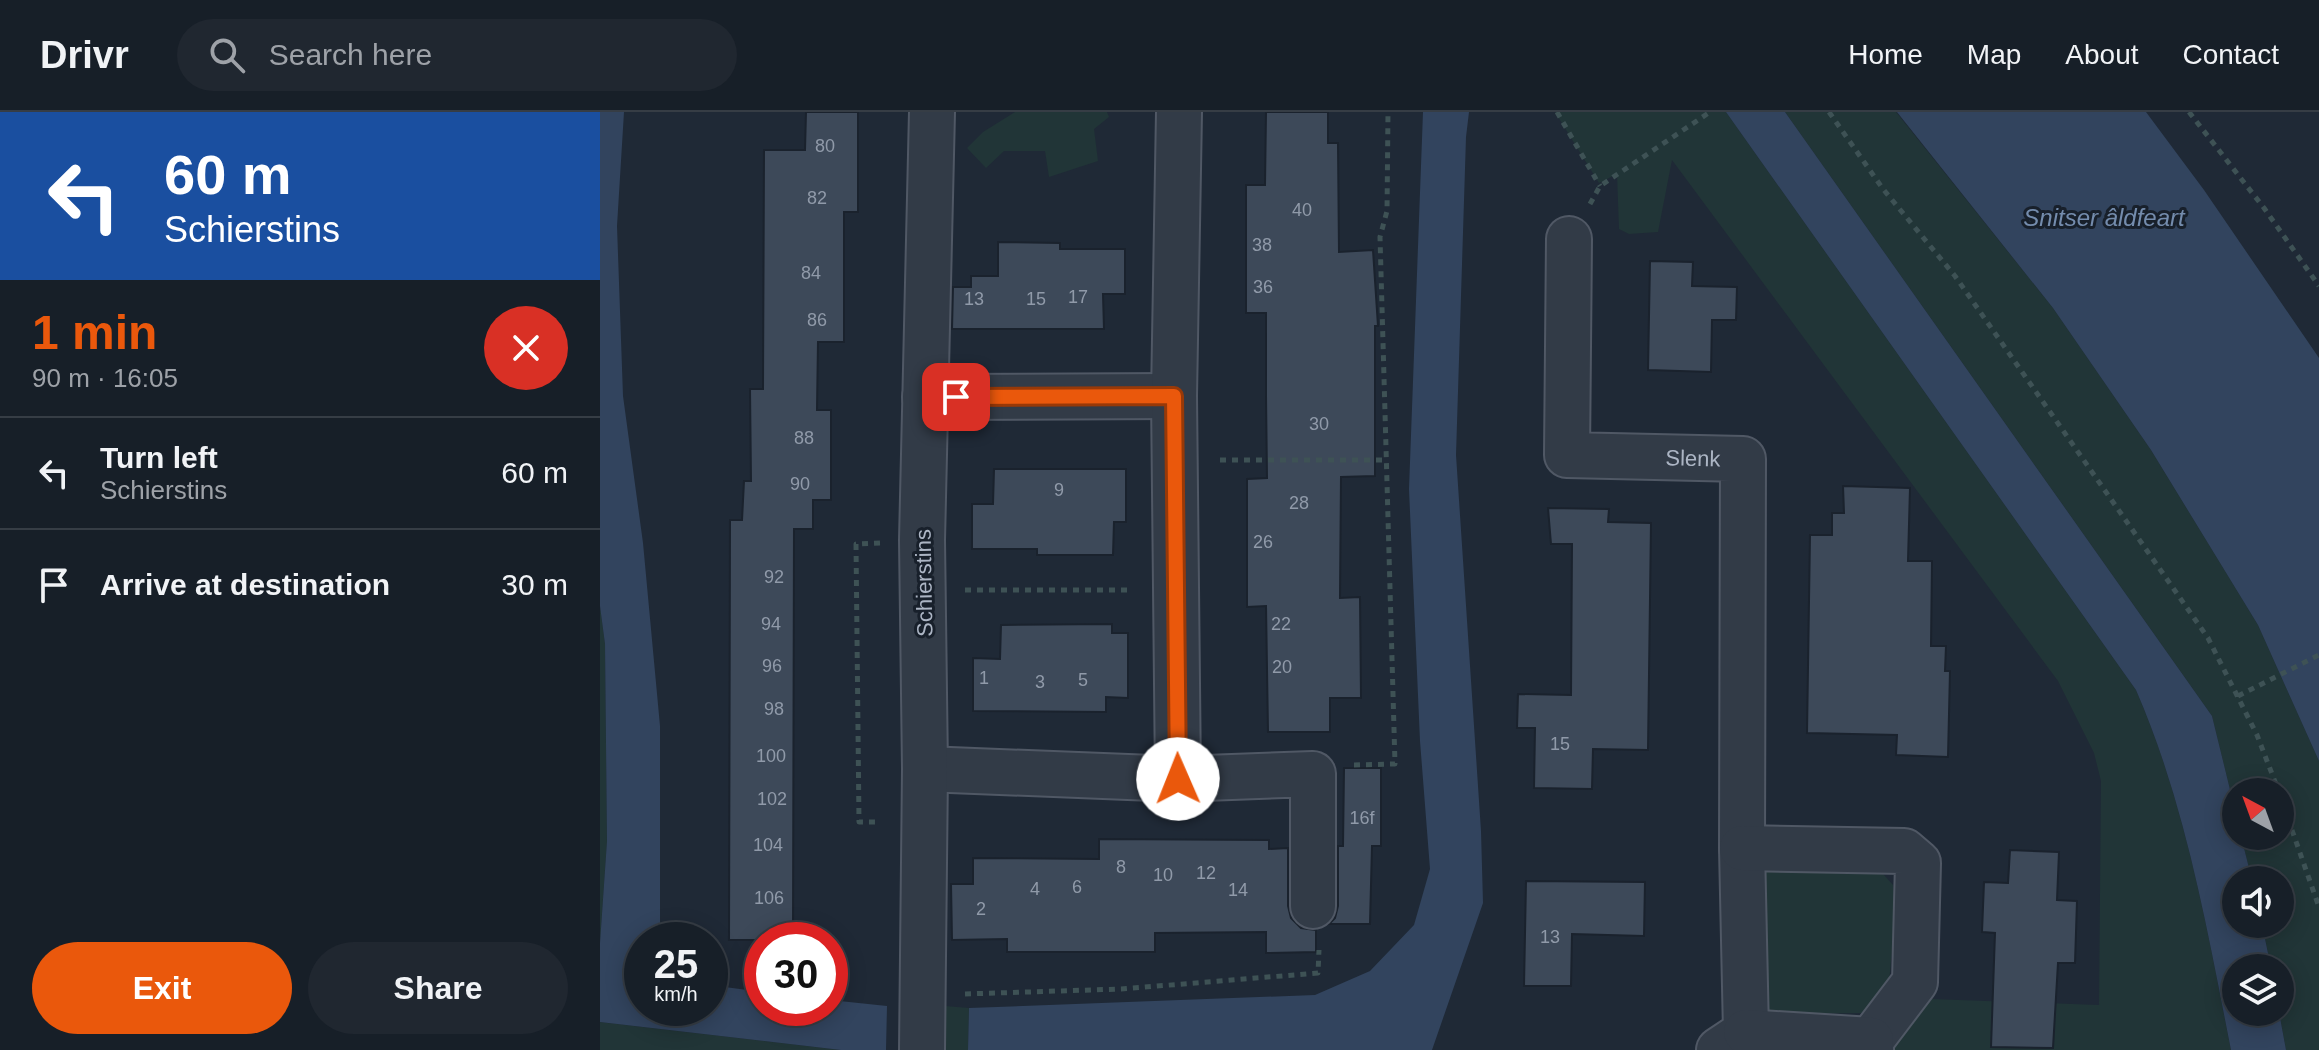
<!DOCTYPE html>
<html lang="en">
<head>
<meta charset="utf-8">
<style>
	body { margin:0; font-family:Arial,sans-serif; background:#202730; color:#f1f3f6; height:100vh; display:flex; flex-direction:column; font-size:30px; white-space:nowrap }
	* { box-sizing:border-box; margin:0 }
	p { font-size:26px; color:#9ea2a8 }
	.icon { flex:none; width:44px; height:44px; fill:none; stroke:currentColor; stroke-width:2; stroke-linecap:round; stroke-linejoin:round }
	.map { position:relative; flex:1; overflow:hidden }
	.details { display:flex; flex-direction:column; background:#171f28; width:600px }
	.details>* { flex:none }
	.top-card { background:#1a4fa0; color:#fff; overflow:hidden }
	.needle { width:52px; rotate:319deg }
	.buttons { position:absolute; left:1622px; top:666px; display:grid; gap:16px }
	.buttons a { display:grid; place-items:center; width:72px; height:72px; border-radius:50%; background:#171f28; box-shadow:0 4px 20px #0003,0 0 0 2px #363d45; font-size:40px }
	.speed { position:absolute; left:24px; top:810px; display:flex; gap:16px; font-size:40px; font-weight:700; text-align:center }
	.speed>* { display:grid; place-content:center; width:104px; height:104px; border-radius:50%; background:#171f28; box-shadow:0 4px 20px #0003,0 0 0 2px #363d45; line-height:1 }
	.speed small { font-size:20px; font-weight:400 }
	.speed .limit { border:12px solid #d22; background:#fff; color:#111 }
	.pin { position:absolute; display:grid; place-items:center; width:68px; height:68px; color:#fff; margin:-34px; border-radius:16px; box-shadow:0 4px 12px #0006 }
	.me { position:absolute; width:88px; margin:-44px; rotate:359deg; stroke-linejoin:round; filter:drop-shadow(0 0 6px #0008) }
	.turn { display:flex; align-items:center; gap:28px; height:168px; padding:0 32px; font-size:36px }
	.turn .icon { width:104px; height:104px; stroke-width:2.5 }
	.turn b { display:block; font-size:56px; line-height:68px }
	.round { display:grid; place-items:center; flex:none; width:84px; height:84px; border-radius:42px; background:#202730 }
	.summary { display:flex; align-items:center; justify-content:space-between; height:136px; padding:0 32px }
	h1 { font-size:48px; font-weight:700; line-height:60px; color:#ea580c }
	.cta { display:flex; gap:16px; margin-top:auto; padding:16px 32px }
	.cta a { flex:1; height:92px; border-radius:48px; background:#ea580c; color:#fff; font-size:32px; font-weight:700; line-height:92px; text-align:center }
	.cta a+a { background:#202730; color:#f1f3f6 }
	ul { padding:0; list-style:none }
	li { display:flex; align-items:center; gap:24px; height:112px; padding:0 32px; border-top:2px solid #363d45 }
	li div { flex:1 }
	li b { display:block; font-size:30px }
	li em { font-style:normal }
	header { display:flex; align-items:center; gap:48px; box-sizing:border-box; height:112px; padding:0 40px; background:#171f28; border-bottom:2px solid #363d45 }
	header strong { font-size:38px }
	nav { display:flex; gap:44px; margin-inline-start:auto; font-size:28px }
	.search { width:560px; height:72px; background:#202730; display:flex; align-items:center; gap:20px; box-sizing:border-box; padding:0 28px; border-radius:44px; color:#9ea2a8; font-size:30px }
	main { display:flex; flex:1; min-height:0 }
	.map>svg:first-child { display:block }
	.green { fill:#213537 }
	.water { fill:#32445e }
	.building { fill:#3d4959; stroke:#1a222d; stroke-width:2 }
	.lines { fill:none; stroke-linecap:round; stroke-linejoin:round }
	.minor-casing { stroke:#505865; stroke-width:48 }
	.path { stroke:#3e5255; stroke-width:5; stroke-dasharray:6 6; stroke-linecap:butt }
	.minor { stroke:#323b47; stroke-width:44 }
	.route-casing { stroke:#983908; stroke-width:20 }
	.route { stroke:#ea580c; stroke-width:14 }
	.labels { text-anchor:middle; dominant-baseline:central; stroke-width:6; stroke-linejoin:round; paint-order:stroke }
	.number-label { font-size:18px; fill:#909aa9 }
	.street-label { font-size:22px; fill:#acb5c4; stroke:#18202b }
	.water-label { font-size:24px; font-style:italic; fill:#748cad; stroke:#18202b }
</style>
</head>
<body>
<header>
<strong>Drivr</strong>
<div class="search"><svg class="icon" aria-label="search" viewBox="0 0 24 24"><circle cx="10" cy="10" r="6"/><path d="M15 15l6 6"/></svg>Search here</div>
<nav><a>Home</a><a>Map</a><a>About</a><a>Contact</a></nav>
</header>
<main>
<section class="details">
<div class="top-card">
<div class="turn"><svg class="icon" aria-label="left" viewBox="0 0 24 24"><path d="M17 20v-9H6M10 6l-5 5 5 5"/></svg><div><b>60 m</b>Schierstins</div></div>
</div>
<div class="summary"><div><h1>1 min</h1><p>90 m · 16:05</p></div><a class="round" style="background:#d93025;color:#fff"><svg class="icon" aria-label="close" viewBox="0 0 24 24"><path d="M6 6l12 12M18 6L6 18"/></svg></a></div>
<ul>
<li><svg class="icon" aria-label="left" viewBox="0 0 24 24"><path d="M17 20v-9H6M10 6l-5 5 5 5"/></svg><div><b>Turn left</b><p>Schierstins</p></div><em>60 m</em></li>
<li><svg class="icon" aria-label="arrive" viewBox="0 0 24 24"><path d="M6 21V4h12l-3 4 3 4H6"/></svg><div><b>Arrive at destination</b></div><em>30 m</em></li>
</ul>
<div class="cta"><a>Exit</a><a>Share</a></div>
</section>
<div class="map">
<svg width="1719" height="938" viewBox="0 0 1719 938">
	<rect width="100%" height="100%" fill="#1f2936"/>
	<!-- green -->
	<path class="green" d="M415,0H507L509,5L494,17L498,49L449,65L445,39H404L386,56L367,36L383,20Z
		M955,0H1126L1536,578C1586,693 1607,817 1631,938H1285L1332,887L1499,893L1501,669L1494,641L1458,569L1072,48L1058,120L1029,122L1019,117L1017,62L999,71Z
		M1185,0H1296L1453,196L1551,338L1658,513L1719,649V938H1686L1679,900L1680,856H1671L1662,812H1680V768H1652L1641,724H1680V680H1636V702L1612,604Z
		M0,494L5,532L7,729L0,831Z
		M1276,754L1293,773L1295,809L1288,880L1268,901L1148,902L1149,756Z
		M345,894L369,896L368,938H345Z
		M0,910L241,938H0Z"/>
	<!-- water -->
	<path class="water" d="M0,0H24L17,114L23,284L43,431L60,614V828H42V896H110V873L162,880V896H230V888L287,894L286,938H241L0,910V831L7,729L5,532L0,494Z
		M823,0H869L866,25L856,343L881,719L883,791L832,938H368L369,896L715,883L770,859L814,813L830,757L820,629L809,377Z
		M1126,0H1185L1612,604L1636,702V724H1641L1652,768H1636V812H1662L1671,856H1636V900H1679L1686,938H1631C1607,817 1586,693 1536,578Z
		M1297,0H1546L1604,78L1719,246V649L1658,513L1551,338L1453,196Z"/>
	<!-- building -->
	<path class="building" d="M206,0H258V100H244V230H218L217,298H231V388H213V417H194L193,828H129L130,408H142L144,369H151L150,277H163L164,38H205Z
		M666,0H728V31H738L739,140L773,138L778,214H775V364L741,365L740,486L760,485L761,586H730V620H668L666,494L647,495V367L667,366L666,284V201H646V73H665Z
		M398,130L460,131V137H525V182H503L504,217H352L353,175H371V164H398Z
		M1050,149L1093,150L1092,174L1137,175L1136,208H1112L1111,260L1048,258Z
		M394,357H526V410H514L513,443H437V437H372V392H393Z
		M1243,374L1310,376L1308,449H1332L1331,534H1346L1345,559H1350L1348,645L1296,643L1297,623L1207,621L1210,423H1232V401H1244Z
		M948,396L1009,397L1008,410L1051,411L1048,638L993,637L992,677L934,676L935,616H917L918,582L971,583L972,432H951Z
		M512,512V521H528V586L506,585V600L373,599V546L400,547L401,513Z
		M744,656H781V734H772L770,812H729L735,806L738,794V734H743Z
		M499,727L669,728V737L688,736V794L691,806L701,816L716,818V840L666,841V820L555,821V840H407V827L352,828L351,772H373V746L499,747Z
		M1410,738L1459,740L1457,788L1477,789L1475,851H1458L1453,936L1391,935L1395,821L1382,820L1384,770L1408,771Z
		M926,769L1045,770L1044,824L972,822L971,874H924Z"/>
	<g class="lines">
		<defs>
			<g id="minor">
				<path id="s1" d="M969,127L967,343L1143,347L1142,736L1146,920L1119,938"/>
				<path d="M325,285L574,284"/>
				<path d="M325,657L578,667L713,662V794"/>
				<path d="M578,667L574,284L579,0"/>
				<path d="M1142,736L1304,739L1318,751L1315,870L1271,928V938"/>
				<path d="M1146,920L1271,928"/>
				<path d="M322,938L325,657L322,428L332,0"/>
			</g>
		</defs>
		<!-- minor casing -->
		<use href="#minor" class="minor-casing"/>
		<!-- path -->
		<path class="path" d="M957,0L1000,74
			M1229,0L1283,77L1355,164L1608,526L1657,623L1679,680
			M1589,0L1664,96L1719,174
			M990,92L1000,74L1110,0
			M620,348H785
			M280,431L256,432L259,710H280
			M365,478H531
			M1638,584L1719,543
			M754,653L795,652L780,125L787,99L788,0
			M1680,684L1719,795
			M365,882L521,877L718,861L719,838"/>
		<!-- minor -->
		<use href="#minor" class="minor"/>
	</g>
	<g class="lines">
		<defs>
			<path id="route" d="M356,285L574,284L578,667"/>
		</defs>
		<!-- route casing -->
		<use href="#route" class="route-casing"/>
		<!-- route -->
		<use href="#route" class="route"/>
	</g>
	<g class="labels">
		<!-- number labels -->
		<g class="number-label">
			<text x="225" y="34">80</text>
			<text x="217" y="86">82</text>
			<text x="702" y="98">40</text>
			<text x="662" y="133">38</text>
			<text x="211" y="161">84</text>
			<text x="663" y="175">36</text>
			<text x="478" y="185">17</text>
			<text x="374" y="187">13</text>
			<text x="436" y="187">15</text>
			<text x="217" y="208">86</text>
			<text x="719" y="312">30</text>
			<text x="204" y="326">88</text>
			<text x="200" y="372">90</text>
			<text x="459" y="378">9</text>
			<text x="699" y="391">28</text>
			<text x="663" y="430">26</text>
			<text x="174" y="465">92</text>
			<text x="171" y="512">94</text>
			<text x="681" y="512">22</text>
			<text x="172" y="554">96</text>
			<text x="682" y="555">20</text>
			<text x="384" y="566">1</text>
			<text x="483" y="568">5</text>
			<text x="440" y="570">3</text>
			<text x="174" y="597">98</text>
			<text x="960" y="632">15</text>
			<text x="171" y="644">100</text>
			<text x="172" y="687">102</text>
			<text x="762" y="706">16f</text>
			<text x="168" y="733">104</text>
			<text x="521" y="755">8</text>
			<text x="606" y="761">12</text>
			<text x="563" y="763">10</text>
			<text x="477" y="775">6</text>
			<text x="435" y="777">4</text>
			<text x="638" y="778">14</text>
			<text x="169" y="786">106</text>
			<text x="381" y="797">2</text>
			<text x="950" y="825">13</text>
		</g>
		<!-- street labels -->
		<g class="street-label">
			<text stroke="none"><textPath href="#s1" startOffset="342">Slenk</textPath></text>
			<text transform="translate(324 471) rotate(-91)">Schierstins</text>
		</g>
		<!-- water labels -->
		<g class="water-label">
			<text x="1504" y="105">Snitser âldfeart</text>
		</g>
	</g>
</svg>
<div class="buttons">
<a><svg class="needle" viewBox="-14 -14 28 28"><path d="M0-13l5 13h-10z" fill="#e53935"/><path d="M0 13l5-13h-10z" fill="#9ea2a8"/></svg></a>
<a><svg class="icon" aria-label="sound" viewBox="0 0 24 24"><path d="M4 9h4l5-4v14l-5-4H4zM17 9q2 3 0 6"/></svg></a>
<a><svg class="icon" aria-label="layers" viewBox="0 0 24 24"><path d="M12 4l9 5-9 5-9-5zM3 14l9 5 9-5"/></svg></a>
</div>
<div class="speed"><div>25<small>km/h</small></div><div class="limit">30</div></div>
<div class="pin" style="left:356px;top:285px;background:#d93025"><svg class="icon" aria-label="arrive" viewBox="0 0 24 24"><path d="M6 21V4h12l-3 4 3 4H6"/></svg></div>
<svg class="me" style="left:578px;top:667px" viewBox="-20 -20 40 40"><circle r="19" fill="#fff"/><path d="M0-13L10 11 0 6-10 11z" fill="#ea580c"/></svg>
</div>
</main>
</body>
</html>
